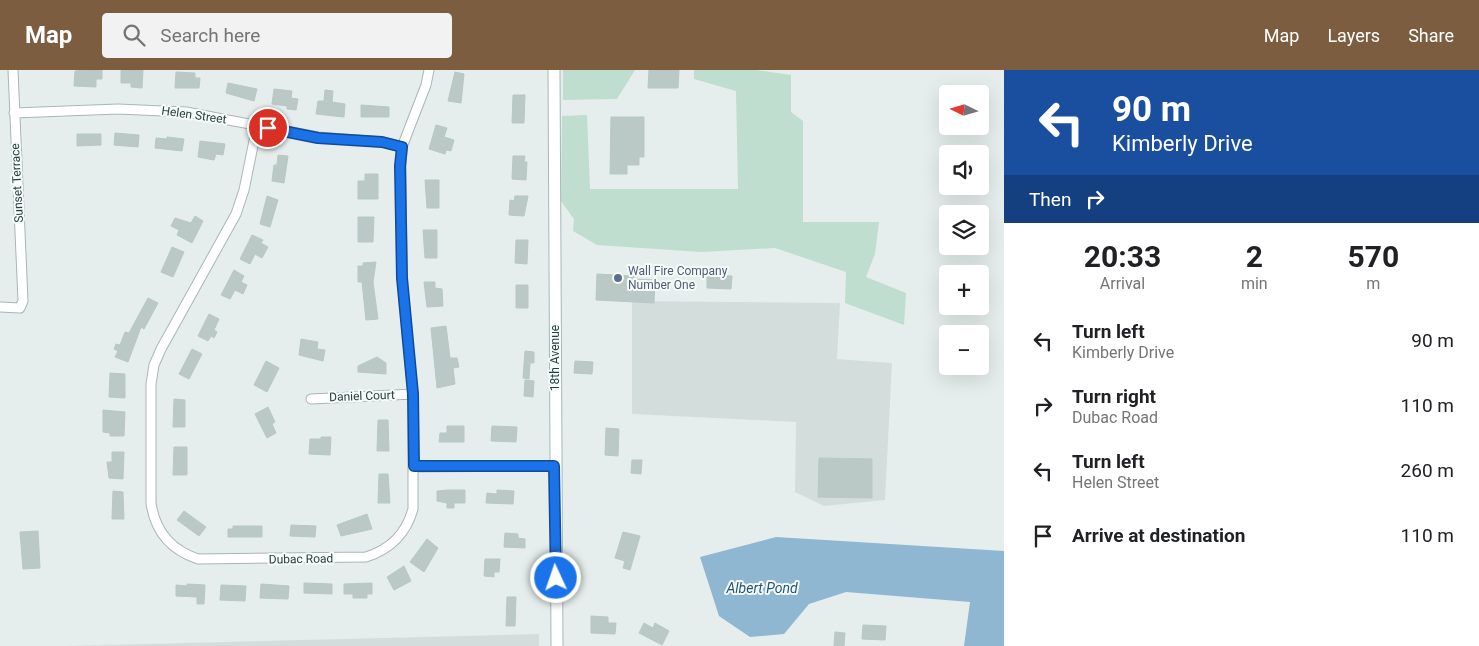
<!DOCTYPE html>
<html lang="en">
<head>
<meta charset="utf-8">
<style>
	body { margin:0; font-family:Roboto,sans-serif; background:#f2f2f2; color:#202124; height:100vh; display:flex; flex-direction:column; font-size:19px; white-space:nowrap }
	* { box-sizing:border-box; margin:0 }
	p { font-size:16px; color:#757577 }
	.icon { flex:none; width:28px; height:28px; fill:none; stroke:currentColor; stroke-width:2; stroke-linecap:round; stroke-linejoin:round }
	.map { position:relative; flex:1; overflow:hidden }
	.details { display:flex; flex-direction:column; background:#fff; width:475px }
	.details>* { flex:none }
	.hud { background:#1a4fa0; color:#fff; overflow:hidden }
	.needle { width:32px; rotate:275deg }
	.fabs { position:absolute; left:939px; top:15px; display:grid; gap:10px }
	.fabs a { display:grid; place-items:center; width:50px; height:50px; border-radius:5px; background:#fff; box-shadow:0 5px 20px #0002; font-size:25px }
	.pin { position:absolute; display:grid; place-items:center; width:42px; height:42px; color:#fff; margin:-21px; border:2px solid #fff; border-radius:50%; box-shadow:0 1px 5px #0007 }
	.me { position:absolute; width:55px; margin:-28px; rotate:357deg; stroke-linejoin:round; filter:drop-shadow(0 0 4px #0008) }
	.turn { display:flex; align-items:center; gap:18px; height:105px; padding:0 25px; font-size:22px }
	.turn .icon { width:65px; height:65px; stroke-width:2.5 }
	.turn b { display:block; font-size:35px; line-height:42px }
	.then { display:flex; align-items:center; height:48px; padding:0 25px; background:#0003; gap:10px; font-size:19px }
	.eta { display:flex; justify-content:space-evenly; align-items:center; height:85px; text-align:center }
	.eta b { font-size:30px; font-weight:700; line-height:35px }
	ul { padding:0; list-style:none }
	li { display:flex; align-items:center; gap:15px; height:65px; padding:0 25px }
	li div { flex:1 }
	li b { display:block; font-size:19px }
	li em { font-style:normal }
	header { display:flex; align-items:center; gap:30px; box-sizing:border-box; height:70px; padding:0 25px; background:#7d5d40; color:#fff }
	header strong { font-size:24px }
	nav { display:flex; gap:28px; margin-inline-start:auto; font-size:18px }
	.search { width:350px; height:45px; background:#f2f2f2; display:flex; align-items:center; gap:12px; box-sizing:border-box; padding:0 18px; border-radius:5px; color:#757577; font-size:19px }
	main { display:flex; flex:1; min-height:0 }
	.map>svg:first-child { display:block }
	.built { fill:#d3dedc }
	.green { fill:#bfdecf }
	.water { fill:#8fb7d1 }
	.building { fill:#bbc9c6; stroke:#b8c8c5 }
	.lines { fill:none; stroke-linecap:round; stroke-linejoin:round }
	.street-casing { stroke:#a8b6b5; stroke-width:11 }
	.secondary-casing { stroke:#a4b9b7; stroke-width:13 }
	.street { stroke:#fff; stroke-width:9 }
	.secondary { stroke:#fff; stroke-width:11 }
	.route-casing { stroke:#114b97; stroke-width:12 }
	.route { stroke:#1a73e8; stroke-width:9 }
	.service-dot { fill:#5c6f8a; stroke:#f6faf9; stroke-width:2 }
	.labels { text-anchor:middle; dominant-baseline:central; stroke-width:4; stroke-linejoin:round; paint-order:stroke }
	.street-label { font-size:12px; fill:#25403f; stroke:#f6faf9 }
	.service-label { font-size:12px; fill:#4e5e75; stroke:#f6faf9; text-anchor:start }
	.water-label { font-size:14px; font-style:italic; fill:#1f567b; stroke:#f6faf9 }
</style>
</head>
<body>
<header>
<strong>Map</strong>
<div class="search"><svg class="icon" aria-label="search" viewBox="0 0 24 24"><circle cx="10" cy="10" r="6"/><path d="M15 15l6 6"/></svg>Search here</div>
<nav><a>Map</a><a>Layers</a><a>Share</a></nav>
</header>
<main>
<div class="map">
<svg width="1004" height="576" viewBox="0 0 1004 576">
	<rect width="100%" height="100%" fill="#e5eeec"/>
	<!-- built -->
	<path class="built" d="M632,231L840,233L837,289L892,293L885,430L824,436L795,422L796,352L632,344Z
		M539,564V576H66Z"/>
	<!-- green -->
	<path class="green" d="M563,0H635L617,29L563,30Z
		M694,0H756L791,5V42L803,51V152H879L875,184L866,207L906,223L904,255L845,233L846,202L775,178L701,182L597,175L573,161L574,149L561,131L562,46L587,45L590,119H738L736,21L694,9Z"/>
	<!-- water -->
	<path class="water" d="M776,467L1004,481V576H964L970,532L846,522L809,534L784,564L750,567L719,546L700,487Z"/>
	<!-- building -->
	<path class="building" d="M85,0H102V9H96V17L74,16L75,1Z
		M121,0H143L142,18L131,17V13H121Z
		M649,0H679L678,18H648Z
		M176,2L195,3V8H200L199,18H175Z
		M455,2L464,4L461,33L448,31Z
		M228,13L257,19L254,31L226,23Z
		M274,19L292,21L291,28L298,29L296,40L287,39V36L272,34Z
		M325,20L333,21L332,32L345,34L344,47L316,44L318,31H324Z
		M513,25H525L524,53H512Z
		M361,35L389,37V47H361Z
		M611,47H644V87H639V95H627V104H610Z
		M436,55L447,58L444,67L454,70L451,81L446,80L445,84L429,79Z
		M115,63L139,65L138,77L114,75Z
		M77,64H101V75L77,76Z
		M167,67L184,69L182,81L155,78L156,68L167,69Z
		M200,71L225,74L223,85L216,84L214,90L198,87Z
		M278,85L288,86L284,113L272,111L274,95H277Z
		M513,86H525L524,92H527L526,110L512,109Z
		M365,104H378V129H358V111H365Z
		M425,110H439V138H427Z
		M267,126L278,130L270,157L260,154Z
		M515,126H528L524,146L509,145L510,130L514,131Z
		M195,146L203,151L192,173L177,165L179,160L171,156L175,148L191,153Z
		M358,147H374L373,172H358Z
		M423,160H437V188H425Z
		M252,165L263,170L261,173L268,177L262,188L255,184L250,194L240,189Z
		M516,170H528L527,194L515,193Z
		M172,177L184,182L173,207L161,202Z
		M376,192L373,212L378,249L366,250L362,212H358V196H363V193Z
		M234,200L244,206L241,212L247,215L243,224L235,220L230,229L221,225Z
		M597,204L634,206V209L655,210L654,233L596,230Z
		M707,205L732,206L731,219L707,218Z
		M424,212H435V218L442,219L443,236L427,237Z
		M516,215H528V238H516Z
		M148,228L158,233L144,259L141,257L128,292L115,287L118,281L114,279L116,274L120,275L125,262L129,263Z
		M209,244L219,249L214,260L217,262L214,268L211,266L208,271L198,266Z
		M446,256L450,288H457L459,297L453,298L455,314L437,318L431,258Z
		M301,269L318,272L317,279L325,280L323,291L299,285Z
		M192,279L202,284L189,309L179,304Z
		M525,281L534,282V293H530L529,309L523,308Z
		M377,287L386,293V304L358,302V296Z
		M266,291L279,298L267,322L254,315Z
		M575,291L593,292L592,304L574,303Z
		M110,303L125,304V328L109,327Z
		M525,310L534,311L533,327L524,326Z
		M174,329L185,330V357H173Z
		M268,337L275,352L272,354L276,363L267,368L255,344Z
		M103,340L125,342L124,366H110V363L103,362Z
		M378,350H388L389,381H377Z
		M447,356H464V372H439L440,363H447Z
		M492,356L517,357L516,372L491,371Z
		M606,358L619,359L618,386L605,385Z
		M321,367H331L330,385L309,384L310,369H321Z
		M174,377H187V405H173Z
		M112,382H124L123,409L109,408L107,392H112Z
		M819,388L872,389V428L818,427Z
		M632,390H642L641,404L631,403Z
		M379,404H388L390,433H378Z
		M448,420H465V433H454V438H447V433L437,431V421Z
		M497,420L514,421L513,434L486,433L487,423L497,424Z
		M113,421L123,422L124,449H112Z
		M184,441L206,457L199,466L177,450Z
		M367,444L372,459L341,466L337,455Z
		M291,455L316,456L315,467L290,466Z
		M233,456H262V467H228V459H233Z
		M38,461L40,498L23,499L20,462Z
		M623,462L640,466L630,500L623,498L625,491L615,488Z
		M505,463L518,464V468L525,469V478L504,477Z
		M427,469L438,478L424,502L410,492Z
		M485,489H500L499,502H494V507L484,506Z
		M404,496L411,511L394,520L387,507Z
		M304,513L332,514V524L304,523Z
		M372,513V524H367V528H353V524H344V514Z
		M187,514L205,515L204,534H197V527L176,526V515L187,516Z
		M261,514L289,516L288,529L260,528Z
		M221,515L246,516L245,531L220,530Z
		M507,527H516L515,556H506Z
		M591,546L608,547V553H616L615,564L591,563Z
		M644,553L653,558L655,553L669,561L662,575L639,563Z
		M863,555L886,556L885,570L862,569Z
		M835,562L845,563L844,576H834Z"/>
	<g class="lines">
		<defs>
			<path id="street" d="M14,43L118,39L186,42L318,67L382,72L402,77
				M257,56L244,120L236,144L161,279L154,295L151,314V433C155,461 171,480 198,489L366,487C391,479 406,464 413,439V324L402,208L401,96L402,77L426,15L429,0
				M0,237L20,238L23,231L13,0
				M311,329L413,324
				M414,397L554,396"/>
			<path id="secondary" d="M554,0L557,576"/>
		</defs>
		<!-- street casing -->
		<use href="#street" class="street-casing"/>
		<!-- secondary casing -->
		<use href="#secondary" class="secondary-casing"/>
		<!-- street -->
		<use href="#street" class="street"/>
		<!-- secondary -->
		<use href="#secondary" class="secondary"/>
	</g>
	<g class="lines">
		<defs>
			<path id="route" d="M268,58L318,68L382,72L402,77L400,96L402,208L413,324L414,396H554L556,508"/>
		</defs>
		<!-- route casing -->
		<use href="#route" class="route-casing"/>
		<!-- route -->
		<use href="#route" class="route"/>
	</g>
	<!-- markers -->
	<circle class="service-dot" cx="618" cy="208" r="5"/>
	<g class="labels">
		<!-- street labels -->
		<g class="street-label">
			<text transform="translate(194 45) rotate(8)">Helen Street</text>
			<text transform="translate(17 113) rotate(-93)">Sunset Terrace</text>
			<text transform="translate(555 288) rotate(-90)">18th Avenue</text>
			<text transform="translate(362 326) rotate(-2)">Daniel Court</text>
			<text transform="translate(301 489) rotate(-1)">Dubac Road</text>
		</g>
		<!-- service labels -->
		<g class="service-label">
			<text x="628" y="201">Wall Fire Company<tspan x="628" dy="14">Number One</tspan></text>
		</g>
		<!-- water labels -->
		<g class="water-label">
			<text x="762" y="518">Albert Pond</text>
		</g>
	</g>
</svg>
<div class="fabs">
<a><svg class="needle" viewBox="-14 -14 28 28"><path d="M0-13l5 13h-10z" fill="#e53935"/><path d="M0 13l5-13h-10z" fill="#757577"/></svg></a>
<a><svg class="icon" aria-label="sound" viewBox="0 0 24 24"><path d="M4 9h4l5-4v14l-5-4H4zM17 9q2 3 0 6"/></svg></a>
<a><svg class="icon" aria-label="layers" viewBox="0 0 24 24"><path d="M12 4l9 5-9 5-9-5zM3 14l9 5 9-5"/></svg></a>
<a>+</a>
<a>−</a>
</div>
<div class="pin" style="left:268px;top:58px;background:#d93025"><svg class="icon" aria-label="arrive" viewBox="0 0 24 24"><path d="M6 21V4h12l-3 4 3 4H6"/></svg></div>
<svg class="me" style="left:556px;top:508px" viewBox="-20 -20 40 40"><circle r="17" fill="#1a73e8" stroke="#fff" stroke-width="3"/><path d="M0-11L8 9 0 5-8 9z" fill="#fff"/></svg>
</div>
<section class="details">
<div class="hud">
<div class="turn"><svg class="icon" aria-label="left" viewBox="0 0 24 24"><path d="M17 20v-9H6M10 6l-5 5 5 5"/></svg><div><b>90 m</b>Kimberly Drive</div></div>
<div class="then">Then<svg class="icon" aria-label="right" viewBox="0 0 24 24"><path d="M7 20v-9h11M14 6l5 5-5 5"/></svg></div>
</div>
<div class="eta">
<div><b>20:33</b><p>Arrival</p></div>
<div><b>2</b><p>min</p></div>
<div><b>570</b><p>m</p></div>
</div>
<ul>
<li><svg class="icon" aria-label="left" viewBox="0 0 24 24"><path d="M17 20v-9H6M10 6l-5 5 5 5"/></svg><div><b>Turn left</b><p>Kimberly Drive</p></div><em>90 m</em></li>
<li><svg class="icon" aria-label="right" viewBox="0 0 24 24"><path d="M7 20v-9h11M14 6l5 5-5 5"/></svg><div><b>Turn right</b><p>Dubac Road</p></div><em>110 m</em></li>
<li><svg class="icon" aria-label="left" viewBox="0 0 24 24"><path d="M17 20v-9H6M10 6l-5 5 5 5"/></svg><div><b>Turn left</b><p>Helen Street</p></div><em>260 m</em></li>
<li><svg class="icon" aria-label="arrive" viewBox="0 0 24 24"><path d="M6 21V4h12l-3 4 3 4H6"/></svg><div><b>Arrive at destination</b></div><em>110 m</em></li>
</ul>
</section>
</main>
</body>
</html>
